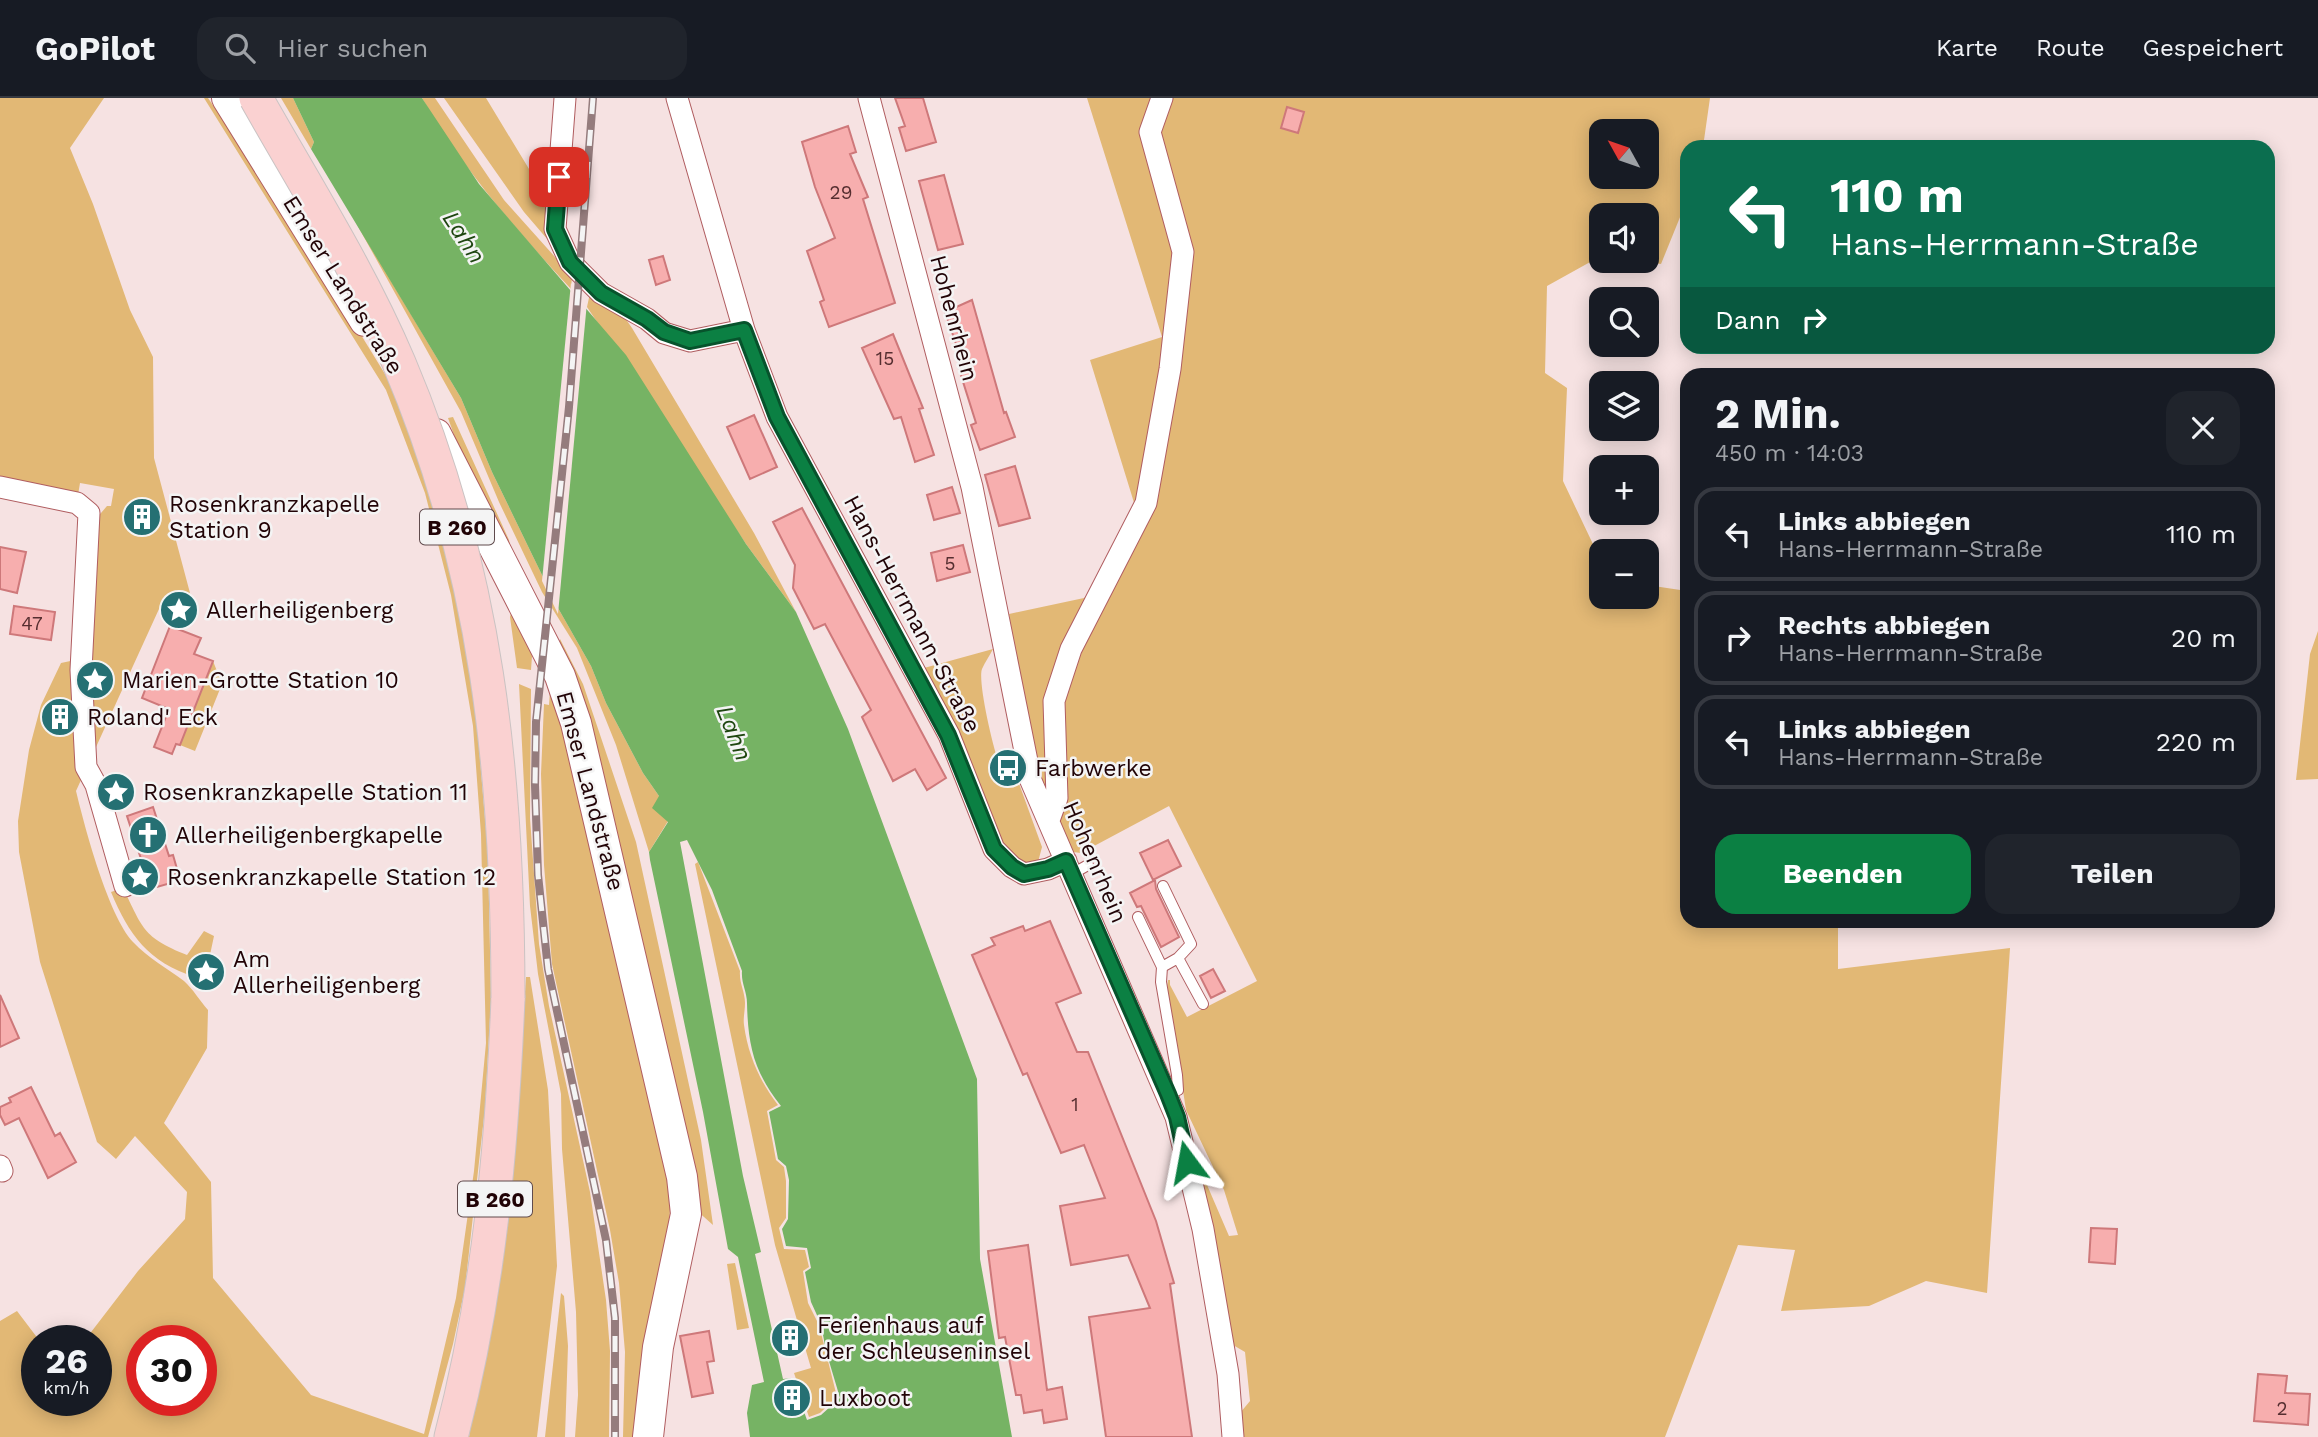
<!DOCTYPE html>
<html lang="de">
<head>
<meta charset="utf-8">
<style>
	body { margin:0; font-family:"Work Sans",sans-serif; background:#20242c; color:#f1f3f6; height:100vh; display:flex; flex-direction:column; font-size:26px; white-space:nowrap }
	* { box-sizing:border-box; margin:0 }
	p { font-size:23px; color:#9ea1a6 }
	.icon { flex:none; width:38px; height:38px; fill:none; stroke:currentColor; stroke-width:2; stroke-linecap:round; stroke-linejoin:round }
	.map { position:relative; flex:1; overflow:hidden }
	.side { position:absolute; left:1680px; top:270px; width:595px; height:560px; display:flex; flex-direction:column; background:#171b24; border-radius:21px; box-shadow:0 4px 18px #0003 }
	.side>* { flex:none }
	.hud { position:absolute; left:1680px; top:42px; width:595px; height:214px; border-radius:21px; box-shadow:0 4px 18px #0003; background:#0b6e4f; color:#fff; overflow:hidden }
	.needle { width:46px; rotate:310deg }
	.controls { position:absolute; left:1589px; top:21px; display:grid; gap:14px }
	.controls a { display:grid; place-items:center; width:70px; height:70px; border-radius:14px; background:#171b24; box-shadow:0 4px 18px #0003; font-size:35px }
	.speed { position:absolute; left:21px; top:1227px; display:flex; gap:14px; font-size:35px; font-weight:700; text-align:center }
	.speed>* { display:grid; place-content:center; width:91px; height:91px; border-radius:50%; background:#171b24; box-shadow:0 4px 18px #0003; line-height:1 }
	.speed small { font-size:18px; font-weight:400 }
	.speed .limit { border:10px solid #d22; background:#fff; color:#111 }
	.pin { position:absolute; display:grid; place-items:center; width:60px; height:60px; color:#fff; margin:-30px; border-radius:14px; box-shadow:0 4px 10px #0006 }
	.me { position:absolute; width:77px; margin:-38px; rotate:347deg; stroke-linejoin:round; filter:drop-shadow(0 0 5px #0008) }
	.turn { display:flex; align-items:center; gap:24px; height:147px; padding:0 35px; font-size:32px }
	.turn .icon { width:91px; height:91px; stroke-width:2.5 }
	.turn b { display:block; font-size:49px; line-height:60px }
	.then { display:flex; align-items:center; height:66px; padding:0 35px; background:#0003; gap:14px; font-size:26px }
	.round { display:grid; place-items:center; flex:none; width:74px; height:74px; border-radius:21px; background:#20242c }
	.headline { display:flex; align-items:center; justify-content:space-between; height:119px; padding:0 35px }
	h1 { font-size:42px; font-weight:700; line-height:52px }
	.cta { display:flex; gap:14px; margin-top:auto; padding:14px 35px }
	.cta a { flex:1; height:80px; border-radius:21px; background:#0b8043; color:#fff; font-size:28px; font-weight:700; line-height:80px; text-align:center }
	.cta a+a { background:#20242c; color:#f1f3f6 }
	ul { padding:0; list-style:none }
	li { display:flex; align-items:center; gap:21px; height:94px; margin:0 14px 10px; padding:0 21px; border:4px solid #363941; border-radius:21px }
	li div { flex:1 }
	li b { display:block; font-size:26px }
	li em { font-style:normal }
	header { display:flex; align-items:center; gap:42px; box-sizing:border-box; height:98px; padding:0 35px; background:#171b24; border-bottom:2px solid #363941 }
	header strong { font-size:33px }
	nav { display:flex; gap:38px; margin-inline-start:auto; font-size:24px }
	.search { width:490px; height:63px; background:#20242c; display:flex; align-items:center; gap:18px; box-sizing:border-box; padding:0 24px; border-radius:21px; color:#9ea1a6; font-size:26px }
	.map>svg:first-child { display:block }
	.green { fill:#e2b875; fill-rule:evenodd }
	.water { fill:#76b364; fill-rule:evenodd }
	.pier { fill:#f6e2e2 }
	.building { fill:#f7aeae; stroke:#ce787a; stroke-width:2 }
	.lines { fill:none; stroke-linecap:round; stroke-linejoin:round }
	.lane-casing { stroke:#b05d60; stroke-width:12 }
	.street-casing { stroke:#b05d60; stroke-width:23 }
	.secondary-casing { stroke:#b05d60; stroke-width:32 }
	.primary-casing { stroke:#cac3c3; stroke-width:35 }
	.lane { stroke:#fff; stroke-width:10 }
	.street { stroke:#fff; stroke-width:21 }
	.secondary { stroke:#fff; stroke-width:30 }
	.primary { stroke:#fad1d1; stroke-width:33 }
	.rail-casing { stroke:#957c7d; stroke-width:8 }
	.rail { stroke:#f4f4f4; stroke-width:5; stroke-dasharray:16; stroke-linecap:butt }
	.primary-bridge-casing { stroke:#cac3c3; stroke-width:35; stroke-linecap:butt }
	.primary-bridge { stroke:#fad1d1; stroke-width:33 }
	.route-casing { stroke:#07532c; stroke-width:18 }
	.route { stroke:#0b8043; stroke-width:12 }
	.labels { text-anchor:middle; dominant-baseline:central; stroke-width:5; stroke-linejoin:round; paint-order:stroke }
	.number-label { font-size:19px; fill:#562e30 }
	.shield { fill:#f4f4f4; stroke:#604b4d; stroke-width:2 }
	.shield-label { font-size:21px; font-weight:bold; fill:#210306 }
	.street-label { font-size:23px; fill:#210306; stroke:#f4f4f4 }
	.poi-label { font-size:23px; fill:#210306; stroke:#f4f4f4; text-anchor:start }
	.water-label { font-size:24px; font-style:italic; fill:#1e4610; stroke:#f4f4f4 }
</style>
</head>
<body>
<header>
<strong>GoPilot</strong>
<div class="search"><svg class="icon" aria-label="search" viewBox="0 0 24 24"><circle cx="10" cy="10" r="6"/><path d="M15 15l6 6"/></svg>Hier suchen</div>
<nav><a>Karte</a><a>Route</a><a>Gespeichert</a></nav>
</header>
<div class="map">
<svg width="2318" height="1339" viewBox="0 0 2318 1339">
	<rect width="100%" height="100%" fill="#f6e2e2"/>
	<!-- green -->
	<path class="green" d="M0,0H104L70,50L93,106L130,212L153,259L154,360L194,510L164,500L76,693C85,730 108,817 133,844C148,860 167,870 184,883C193,891 200,903 208,912L207,950L164,1025L211,1084L213,1180L311,1297L424,1336L456,1200L474,1073L486,945L481,736L473,628L451,497L425,395L386,292L204,0H208L290,121L396,294L448,449L476,613L488,757L491,901L485,1010L465,1190L453,1246L428,1339H0V1223L17,1213L39,1242L37,1302H96V1242H85L138,1173L185,1121L187,1094L135,1038L116,1061L97,1044L40,864L19,754L18,723L29,652L41,607L61,565L75,562L95,422L107,408H111L114,391L80,385L78,397L0,382ZM142,1242H201V1302H142Z
		M281,0H293L314,44L311,51Z
		M422,0H435L504,102L572,178L571,191C515,131 463,71 422,0Z
		M444,0H486L552,109L554,149L524,114Z
		M1087,0H1710L1703,49H1687V102L1661,166L1636,163H1647V117H1601V158L1547,188L1545,275L1567,290L1563,383L1601,463V499H1647V487L1687,493V822L1838,823V871L2010,850L1987,1195L1926,1183L1869,1208L1781,1213L1795,1152L1738,1147L1665,1339H1241L1240,1315L1250,1303L1245,1254L1233,1247L1198,1066L1229,1138L1238,1137L1224,1092L1186,1012L1167,889L1168,882H1170V887L1187,919L1257,883L1169,708L1081,755L1073,754L1037,672L1018,578L1009,516L1084,500L1120,468L1140,424L1090,262L1162,239ZM1601,33H1647V79H1601Z
		M355,123L461,300L492,374L558,510L591,568L606,605L643,675L659,698L668,723L649,754L616,647L577,550L542,494L499,404L461,314Z
		M590,195L623,217L632,230L754,435L796,514L746,446L587,209Z
		M453,319L509,442L512,458L464,365L448,320Z
		M517,512L532,558L531,572L517,570L510,519L511,515Z
		M2318,533V681L2296,682L2310,556Z
		M560,541L583,586L636,744L701,1042L713,1127L695,1111L559,551Z
		M993,551C990,557 985,564 982,571C977,584 996,665 1004,679L1017,680L1042,749L1038,764L1019,766L995,735L924,570Z
		M213,563L222,586L195,653L180,647Z
		M519,586L531,591L530,720L539,846L549,908L590,1094L606,1202L610,1253L609,1339H575L578,1297L576,1214L562,1051L561,996L538,876L530,808Z
		M554,592L671,1091L668,1151L638,1339H623L625,1254L619,1185L610,1132L552,866L544,767L541,676L544,606L549,607L550,593Z
		M698,764L740,873C739,885 745,894 745,905C745,913 743,920 744,927C748,957 760,984 778,1007L767,1013L776,1062L784,1069L786,1083V1120L779,1130L784,1151L805,1152L809,1169L803,1173L808,1205L819,1227L837,1299L820,1315L809,1319L794,1275L811,1270L775,1147L695,766Z
		M123,790C143,830 142,839 187,857L204,833L214,838L207,871L195,879C148,864 129,837 111,794Z
		M526,879H530L548,992L557,1168L537,1339H469L513,1072Z
		M735,1165L749,1230L737,1232L727,1166Z
		M561,1195L564,1198L568,1248L565,1339H545Z"/>
	<!-- water -->
	<path class="water" d="M293,0H422L479,86L626,257L746,446L796,514L848,631L977,981L980,1161L1012,1339H750L747,1315L752,1287L764,1284L738,1159L728,1151L703,1014L650,762L649,754L668,724L652,710L659,698L643,675L606,605L591,568L558,510L492,374L461,300L311,51L314,44ZM687,742L712,792L742,873C741,885 747,894 747,905C748,948 754,974 781,1008L769,1014L778,1061L786,1068L789,1082L788,1121L782,1131L786,1148L807,1150L811,1170L805,1174L811,1204L821,1226L826,1253L840,1300L821,1317L807,1322L792,1280L783,1281L755,1156L761,1154L743,1078L680,744Z"/>
	<!-- pier -->
	<path class="pier" d="M571,185L587,204L558,516L542,483Z"/>
	<!-- building -->
	<path class="building" d="M895,0H923L936,44L906,53L899,30L905,28Z
		M1287,9L1304,14L1298,35L1281,30Z
		M848,28L856,54L850,56L868,99L863,101L895,205L829,229L820,204L824,202L807,153L835,140L815,89L802,44Z
		M944,77L963,146L938,152L919,83Z
		M663,158L670,182L656,187L649,162Z
		M972,202L1004,315L1006,314L1015,339L980,352L971,327L976,325L959,271L964,269L945,214Z
		M893,236L923,310L919,311L934,357L915,364L901,319L894,321L862,250Z
		M754,317L777,369L750,381L727,329Z
		M1015,368L1030,420L999,428L985,377Z
		M952,389L960,415L934,422L927,397Z
		M802,410L946,680L927,692L915,671L893,683L862,619L871,612L825,526L814,531L793,490L795,467L773,424Z
		M963,447L970,474L937,483L931,455Z
		M0,449L26,454L17,495L0,491Z
		M14,508L55,514L51,542L10,536Z
		M170,528L201,540L194,556L213,563L180,647L176,646L172,656L154,649L169,611L142,600Z
		M153,709L169,758L173,757L177,771L171,785L157,789L144,782L139,768L143,767L127,718Z
		M1168,742L1181,768L1153,782L1140,755Z
		M1155,782L1156,791L1179,839L1161,849L1141,808L1137,809L1130,795Z
		M1050,823L1081,895L1056,905L1077,954H1088L1156,1123L1174,1185L1170,1186L1192,1339H1106L1089,1219L1150,1210L1128,1157L1071,1167L1060,1108L1105,1100L1084,1047L1061,1055L1027,975L1023,977L972,857L995,847L991,840L1023,828L1025,833Z
		M1213,871L1225,893L1211,900L1200,878Z
		M0,897L19,940L0,949Z
		M31,989L55,1038L60,1035L76,1064L48,1080L19,1020L5,1027L0,1017V1009L11,1004L9,1000Z
		M2091,1130L2117,1131L2115,1166L2089,1164Z
		M1028,1147L1047,1292L1062,1289L1067,1321L1044,1325L1042,1312L1024,1315L1021,1297H1016L1005,1239L999,1240L988,1153Z
		M795,1223L803,1252L784,1257L776,1228Z
		M709,1233L714,1263L707,1264L713,1295L692,1299L680,1238Z
		M2258,1276L2287,1278L2285,1295L2310,1296L2308,1327L2254,1323Z"/>
	<g class="lines">
		<defs>
			<path id="lane" d="M1072,776L1088,767
				M1163,788L1191,846L1178,860L1162,869L1161,884L1177,977L1178,992L1168,996
				M1138,819L1162,869
				M1178,860L1203,906"/>
			<path id="street" d="M565,0L555,131L570,164L601,195L647,221L664,235L690,243L744,232L777,319L949,637L994,751L1012,769L1024,776L1048,771L1066,763
				M677,0L744,232
				M869,0L972,389L1031,683L1176,1019L1203,1131L1228,1276L1233,1339
				M0,389L77,405L89,415L81,572L86,669L96,687L125,788
				M1049,722L1057,700L1054,603L1071,551L1146,405L1170,271L1183,154L1150,34L1162,0
				M0,1068L2,1073"/>
			<path id="secondary" d="M227,0L365,223
				M436,336L560,578L576,625L682,1079L686,1116L658,1249L648,1339"/>
			<path id="primary" d="M451,1339C489,1195 502,1048 508,900"/>
		</defs>
		<!-- lane casing -->
		<use href="#lane" class="lane-casing"/>
		<!-- street casing -->
		<use href="#street" class="street-casing"/>
		<!-- secondary casing -->
		<use href="#secondary" class="secondary-casing"/>
		<!-- primary casing -->
		<use href="#primary" class="primary-casing"/>
		<!-- lane -->
		<use href="#lane" class="lane"/>
		<!-- street -->
		<use href="#street" class="street"/>
		<!-- secondary -->
		<use href="#secondary" class="secondary"/>
		<!-- primary -->
		<use href="#primary" class="primary"/>
		<defs>
			<path id="rail" d="M593,0L569,309L536,624L535,687L538,777L548,871L606,1142L615,1220V1339"/>
		</defs>
		<!-- rail casing -->
		<use href="#rail" class="rail-casing"/>
		<!-- rail -->
		<use href="#rail" class="rail"/>
		<defs>
			<path id="primary-bridge" d="M256,0C305,87 360,173 399,265C487,472 508,677 508,900"/>
		</defs>
		<!-- primary-bridge casing -->
		<use href="#primary-bridge" class="primary-bridge-casing"/>
		<!-- primary-bridge -->
		<use href="#primary-bridge" class="primary-bridge"/>
	</g>
	<g class="lines">
		<defs>
			<path id="route" d="M559,79L555,131L570,164L601,195L647,221L664,234L690,243L744,232L777,319L948,637L994,751L1012,769L1024,776L1048,771L1066,763L1168,996L1177,1019L1187,1064"/>
		</defs>
		<!-- route casing -->
		<use href="#route" class="route-casing"/>
		<!-- route -->
		<use href="#route" class="route"/>
	</g>
	<!-- icons -->
	<defs>
		<symbol id="building-disc" viewBox="-11 -11 22 22"><circle r="9.5" fill="#257073" stroke="#f4f4f4"/><path d="M-4-6H4V6H1V3H-1V6H-4ZM-2.5-4.3h1.7v1.8h-1.7ZM.8-4.3h1.7v1.8H.8ZM-2.5-1h1.7V.8h-1.7ZM.8-1h1.7V.8H.8Z" fill="#fff"/></symbol>
		<symbol id="sight-disc" viewBox="-11 -11 22 22"><circle r="9.5" fill="#257073" stroke="#f4f4f4"/><path d="M0-6L1.8-2.2L6-1.7L2.9 1.2L3.7 5.4L0 3.3L-3.7 5.4L-2.9 1.2L-6-1.7L-1.8-2.2Z" fill="#fff"/></symbol>
		<symbol id="bus-disc" viewBox="-11 -11 22 22"><circle r="9.5" fill="#257073" stroke="#f4f4f4"/><path d="M-5-6H5V4H4V6H2V4H-2V6H-4V4H-5ZM-3.5-4V0h7V-4ZM-3.5 1.2v1.5H-2V1.2ZM2 1.2v1.5H3.5V1.2Z" fill="#fff"/></symbol>
		<symbol id="church-disc" viewBox="-11 -11 22 22"><circle r="9.5" fill="#257073" stroke="#f4f4f4"/><path d="M-1.2-6h2.4v3.5h3.3v2.4h-3.3V6h-2.4V-.1h-3.3v-2.4h3.3Z" fill="#fff"/></symbol>
	</defs>
	<g fill-rule="evenodd">
		<use href="#building-disc" x="120" y="397" width="44" height="44"/>
		<use href="#sight-disc" x="157" y="490" width="44" height="44"/>
		<use href="#sight-disc" x="73" y="560" width="44" height="44"/>
		<use href="#building-disc" x="38" y="597" width="44" height="44"/>
		<use href="#bus-disc" x="986" y="648" width="44" height="44"/>
		<use href="#sight-disc" x="94" y="672" width="44" height="44"/>
		<use href="#church-disc" x="126" y="715" width="44" height="44"/>
		<use href="#sight-disc" x="118" y="757" width="44" height="44"/>
		<use href="#sight-disc" x="184" y="852" width="44" height="44"/>
		<use href="#building-disc" x="768" y="1218" width="44" height="44"/>
		<use href="#building-disc" x="770" y="1278" width="44" height="44"/>
	</g>
	<g class="labels">
		<!-- number labels -->
		<g class="number-label">
			<text x="841" y="94">29</text>
			<text x="885" y="260">15</text>
			<text x="950" y="465">5</text>
			<text x="32" y="525">47</text>
			<text x="1075" y="1006">1</text>
			<text x="2282" y="1310">2</text>
		</g>
		<!-- shield labels -->
		<g class="shield">
			<rect x="420" y="411.5" width="74" height="35" rx="5"/>
			<rect x="458" y="1083.5" width="74" height="35" rx="5"/>
		</g>
		<g class="shield-label">
			<text x="457" y="429">B 260</text>
			<text x="495" y="1101">B 260</text>
		</g>
		<!-- street labels -->
		<g class="street-label">
			<text transform="translate(343 187) rotate(58)">Emser Landstraße</text>
			<text transform="translate(954 220) rotate(75)">Hohenrhein</text>
			<text transform="translate(912 516) rotate(62)">Hans-Herrmann-Straße</text>
			<text transform="translate(590 693) rotate(75)">Emser Landstraße</text>
			<text transform="translate(1095 764) rotate(67)">Hohenrhein</text>
		</g>
		<!-- poi labels -->
		<g class="poi-label">
			<text x="169" y="406">Rosenkranzkapelle<tspan x="169" dy="26">Station 9</tspan></text>
			<text x="206" y="512">Allerheiligenberg</text>
			<text x="122" y="582">Marien-Grotte Station 10</text>
			<text x="87" y="619">Roland' Eck</text>
			<text x="1035" y="670">Farbwerke</text>
			<text x="143" y="694">Rosenkranzkapelle Station 11</text>
			<text x="175" y="737">Allerheiligenbergkapelle</text>
			<text x="167" y="779">Rosenkranzkapelle Station 12</text>
			<text x="233" y="861">Am<tspan x="233" dy="26">Allerheiligenberg</tspan></text>
			<text x="817" y="1227">Ferienhaus auf<tspan x="817" dy="26">der Schleuseninsel</tspan></text>
			<text x="819" y="1300">Luxboot</text>
		</g>
		<!-- water labels -->
		<g class="water-label">
			<text transform="translate(464 139) rotate(57)">Lahn</text>
			<text transform="translate(734 635) rotate(68)">Lahn</text>
		</g>
	</g>
</svg>
<div class="controls">
<a><svg class="needle" viewBox="-14 -14 28 28"><path d="M0-13l5 13h-10z" fill="#e53935"/><path d="M0 13l5-13h-10z" fill="#9ea1a6"/></svg></a>
<a><svg class="icon" aria-label="sound" viewBox="0 0 24 24"><path d="M4 9h4l5-4v14l-5-4H4zM17 9q2 3 0 6"/></svg></a>
<a><svg class="icon" aria-label="search" viewBox="0 0 24 24"><circle cx="10" cy="10" r="6"/><path d="M15 15l6 6"/></svg></a>
<a><svg class="icon" aria-label="layers" viewBox="0 0 24 24"><path d="M12 4l9 5-9 5-9-5zM3 14l9 5 9-5"/></svg></a>
<a>+</a>
<a>−</a>
</div>
<div class="speed"><div>26<small>km/h</small></div><div class="limit">30</div></div>
<div class="pin" style="left:559px;top:79px;background:#d93025"><svg class="icon" aria-label="arrive" viewBox="0 0 24 24"><path d="M6 21V4h12l-3 4 3 4H6"/></svg></div>
<svg class="me" style="left:1187px;top:1064px" viewBox="-20 -20 40 40"><path d="M0-17L14 15 0 8-14 15z" fill="#0b8043" stroke="#fff" stroke-width="4"/></svg>
<div class="hud">
<div class="turn"><svg class="icon" aria-label="left" viewBox="0 0 24 24"><path d="M17 20v-9H6M10 6l-5 5 5 5"/></svg><div><b>110 m</b>Hans-Herrmann-Straße</div></div>
<div class="then">Dann<svg class="icon" aria-label="right" viewBox="0 0 24 24"><path d="M7 20v-9h11M14 6l5 5-5 5"/></svg></div>
</div>
<section class="side">
<div class="headline"><div><h1>2 Min.</h1><p>450 m · 14:03</p></div><a class="round"><svg class="icon" aria-label="close" viewBox="0 0 24 24"><path d="M6 6l12 12M18 6L6 18"/></svg></a></div>
<ul>
<li><svg class="icon" aria-label="left" viewBox="0 0 24 24"><path d="M17 20v-9H6M10 6l-5 5 5 5"/></svg><div><b>Links abbiegen</b><p>Hans-Herrmann-Straße</p></div><em>110 m</em></li>
<li><svg class="icon" aria-label="right" viewBox="0 0 24 24"><path d="M7 20v-9h11M14 6l5 5-5 5"/></svg><div><b>Rechts abbiegen</b><p>Hans-Herrmann-Straße</p></div><em>20 m</em></li>
<li><svg class="icon" aria-label="left" viewBox="0 0 24 24"><path d="M17 20v-9H6M10 6l-5 5 5 5"/></svg><div><b>Links abbiegen</b><p>Hans-Herrmann-Straße</p></div><em>220 m</em></li>
</ul>
<div class="cta"><a>Beenden</a><a>Teilen</a></div>
</section>
</div>
</body>
</html>
